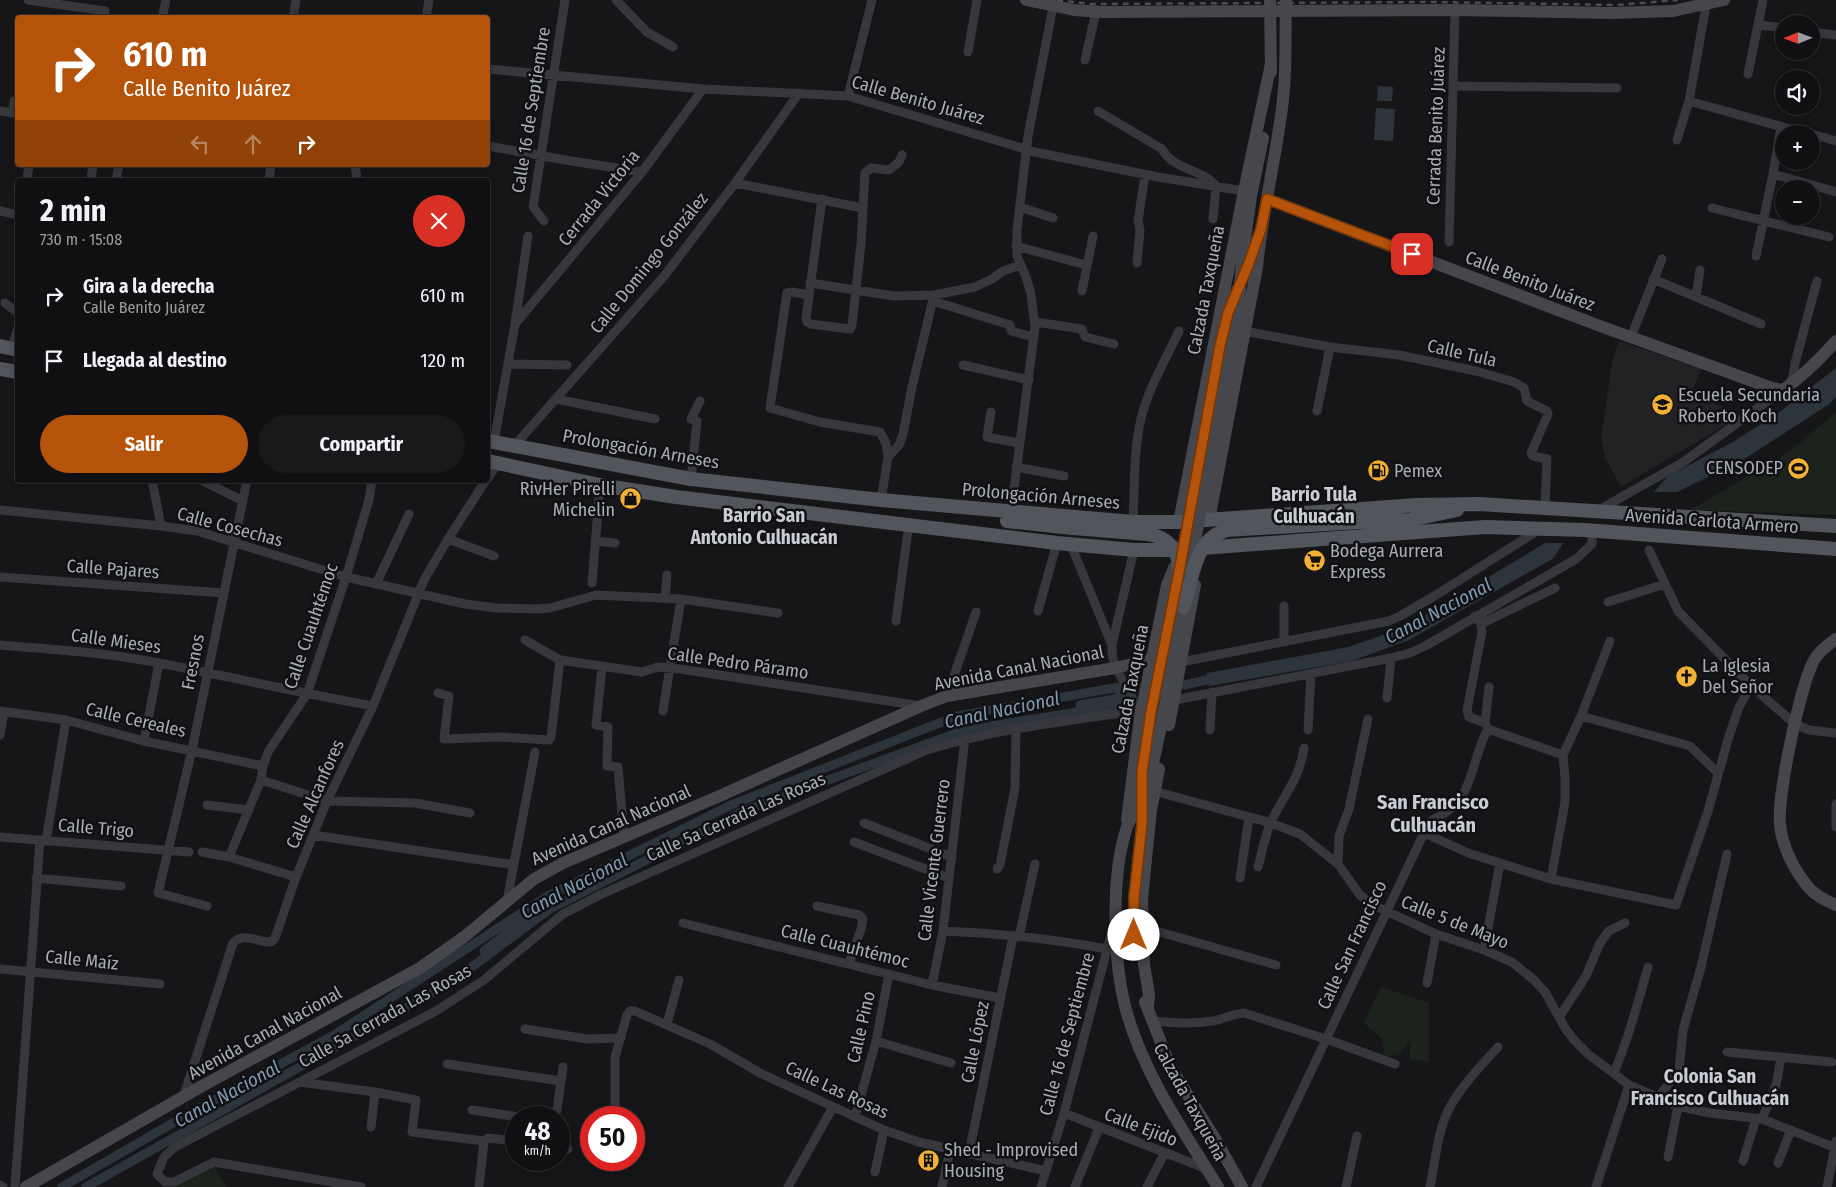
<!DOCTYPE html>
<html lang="es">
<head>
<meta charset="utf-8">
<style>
	body { margin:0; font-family:"Fira Sans Condensed",sans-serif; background:#19191b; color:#f1f3f6; height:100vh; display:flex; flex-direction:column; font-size:19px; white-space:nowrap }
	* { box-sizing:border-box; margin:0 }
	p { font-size:16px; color:#9c9d9f }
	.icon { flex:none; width:28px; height:28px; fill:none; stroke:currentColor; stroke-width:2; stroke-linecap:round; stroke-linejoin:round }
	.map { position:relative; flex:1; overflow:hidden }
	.side { position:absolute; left:15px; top:178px; width:475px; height:305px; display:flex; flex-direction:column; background:#101012; border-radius:5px; box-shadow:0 2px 8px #0003,0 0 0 1px #303032 }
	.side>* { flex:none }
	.top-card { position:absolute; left:15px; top:15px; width:475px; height:152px; border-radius:5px; box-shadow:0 2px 8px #0003,0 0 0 1px #303032; background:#b45309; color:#fff; overflow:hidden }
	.needle { width:32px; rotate:269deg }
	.tools { position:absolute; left:1775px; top:15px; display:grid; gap:10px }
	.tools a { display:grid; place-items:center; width:45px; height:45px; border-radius:50%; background:#101012; box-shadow:0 2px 8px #0003,0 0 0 1px #303032; font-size:25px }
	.speed { position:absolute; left:505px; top:1106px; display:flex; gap:10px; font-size:25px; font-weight:700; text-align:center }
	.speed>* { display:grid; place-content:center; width:65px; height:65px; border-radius:50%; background:#101012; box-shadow:0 2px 8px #0003,0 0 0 1px #303032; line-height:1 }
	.speed small { font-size:12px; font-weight:400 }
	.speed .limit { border:8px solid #d22; background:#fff; color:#111 }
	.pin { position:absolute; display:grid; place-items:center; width:42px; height:42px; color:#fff; margin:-21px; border-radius:10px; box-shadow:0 2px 8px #0006 }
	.me { position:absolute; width:55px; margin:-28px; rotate:0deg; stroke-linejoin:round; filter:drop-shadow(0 0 4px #0008) }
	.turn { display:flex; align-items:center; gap:18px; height:105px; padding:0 25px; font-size:22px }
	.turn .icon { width:65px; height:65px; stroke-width:2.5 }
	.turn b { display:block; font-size:35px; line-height:42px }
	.lanes { display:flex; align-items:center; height:48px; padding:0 25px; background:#0003; justify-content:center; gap:25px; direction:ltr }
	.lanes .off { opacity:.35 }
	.round { display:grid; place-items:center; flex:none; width:52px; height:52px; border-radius:26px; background:#19191b }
	.summary { display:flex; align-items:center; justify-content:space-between; height:85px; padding:0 25px }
	h1 { font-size:30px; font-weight:700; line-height:38px }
	.cta { display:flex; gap:10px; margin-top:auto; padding:10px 25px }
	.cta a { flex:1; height:58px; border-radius:30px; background:#b45309; color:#fff; font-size:20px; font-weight:700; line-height:58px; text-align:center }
	.cta a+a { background:#19191b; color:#f1f3f6 }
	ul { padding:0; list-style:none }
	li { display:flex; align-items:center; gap:15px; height:65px; padding:0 25px }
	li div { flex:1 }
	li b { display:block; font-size:19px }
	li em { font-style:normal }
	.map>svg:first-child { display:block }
	.built { fill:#222225 }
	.green { fill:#1c231d }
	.water { fill:#2c353c }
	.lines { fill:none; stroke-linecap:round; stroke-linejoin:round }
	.canal { stroke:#2c353c; stroke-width:9 }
	.street { stroke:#37383d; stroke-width:9 }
	.secondary { stroke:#45474d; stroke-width:12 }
	.primary { stroke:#53555c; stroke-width:14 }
	.rail { stroke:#4a4c52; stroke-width:2.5; stroke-dasharray:6 5; stroke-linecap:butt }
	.secondary-bridge { stroke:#45474d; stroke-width:12 }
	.primary-bridge { stroke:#53555c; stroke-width:14 }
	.route-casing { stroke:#753606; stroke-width:12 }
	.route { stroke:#b45309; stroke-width:9 }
	.labels { text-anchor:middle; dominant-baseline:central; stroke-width:5; stroke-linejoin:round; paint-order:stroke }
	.street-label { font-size:18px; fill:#a8adb8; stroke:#111113 }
	.poi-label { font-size:18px; fill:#a8adb8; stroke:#111113; text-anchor:start }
	.neighbourhood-label { font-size:19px; font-weight:bold; fill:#c9ccd4; stroke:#111113 }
	.water-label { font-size:19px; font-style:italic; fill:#7f9bb3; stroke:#111113 }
	.quarter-label { font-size:20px; font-weight:bold; fill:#c9ccd4; stroke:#111113 }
</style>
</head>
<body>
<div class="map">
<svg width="1836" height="1187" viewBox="0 0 1836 1187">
	<rect width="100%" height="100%" fill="#161618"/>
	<!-- built -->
	<path class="built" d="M1619,341L1701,369L1691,394L1742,415L1621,487L1606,459L1601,439L1612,363Z"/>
	<!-- green -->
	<path class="green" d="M1836,412V515L1690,510L1779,458L1800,443Z
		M1381,987L1429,1003V1062L1410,1059V1041L1398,1056L1384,1055L1383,1040L1364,1023Z
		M213,1164L226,1187H173Z"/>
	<!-- water -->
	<path class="water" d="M1378,86L1393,87L1392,101H1377Z
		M1376,108L1395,109L1393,141L1374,140Z
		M1836,368V397L1828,405L1741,461L1677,492H1654L1668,476L1731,443L1777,414Z
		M1545,543H1563L1554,558L1409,640L1352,661L1209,686L1207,673L1348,647L1386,634L1417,620Z"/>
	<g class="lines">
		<!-- canal -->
		<path class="canal" d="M1185,685L1219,677
			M1080,705L1125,697
			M484,951L539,908
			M62,1187L185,1116L334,1035L546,897L731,805L957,716L1119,687L1121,705L965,730L741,812L550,909L453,981L86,1187"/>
		<!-- street -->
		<path class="street" d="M28,0L105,11
			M616,0L647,32L673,47
			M162,18L166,0
			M293,18L296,0
			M426,18L429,0
			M1759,25L1784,28
			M1811,32L1836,35
			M968,52L977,0
			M1085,60L1096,12
			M488,69L703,89L848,96L1035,152L1158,177L1244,191
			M1748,74L1763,0
			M1453,86L1617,88
			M848,96L872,0
			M1689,101L1808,134
			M0,111L13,113L14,101L18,102
			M1098,111L1162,149C1174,171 1202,168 1216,186L1213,219
			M1811,134L1836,141
			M1677,140L1689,101L1707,0
			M488,146L565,160L642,172
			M355,165L357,180
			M1773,174L1836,192
			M27,180L29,165
			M91,180L93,165
			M116,180L119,165
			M269,180L271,165
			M735,183L863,208
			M822,199L806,318L807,322L811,324L850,329L852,325L861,244L865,173L871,168L889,170L899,162L902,155
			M1020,207L1053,218
			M1712,208L1829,237
			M0,211L18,215
			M544,221L533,207L565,0
			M1449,242L1455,10
			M1016,246L1086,265
			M1756,256L1773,174L1781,127
			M1137,263L1140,230L1138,221L1145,175
			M1653,279L1761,324
			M810,283L894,296L934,295L975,287L992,279L1003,271L1020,265
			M1082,291L1093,236
			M809,295L792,292L787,293L770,408L820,422L880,432L886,443L888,457
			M1696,297L1700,270
			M933,301L1010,325L1011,331L1034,337
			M5,303L18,313
			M1035,322L1082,329L1085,337L1114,344
			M515,324L642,172L703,89
			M1244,331L1330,347L1399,355L1476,371L1514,382L1524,388L1527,401L1547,411L1548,414L1531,453L1533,456L1547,459L1545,507
			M1631,337L1662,259
			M11,349L18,328
			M508,364L567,365
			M963,365L1029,380
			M1790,385L1793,376L1795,363L1817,281
			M556,399L655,419
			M1317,411L1330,347
			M991,412L987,437L1019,443
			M494,442L515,324L528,236
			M515,445L665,275L735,183L799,93
			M1016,467L1064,476
			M488,478L498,463
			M691,479L697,421L691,419L700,401
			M152,480L161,526
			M201,480L243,501
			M881,500L888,457L899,445L903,434L912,387L934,295
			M0,510L161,526L197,531L346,577L465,604L497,608L537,609L550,608L596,595L681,599L778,613
			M1597,511L1682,463L1783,390
			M1011,512L1035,327L1031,294L1026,277L1017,256V230L1028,136L1053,7
			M1133,522C1135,488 1133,452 1141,419C1148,389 1166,359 1179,331
			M448,539L494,556
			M595,541L615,543
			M1073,550L1112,645C1111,671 1123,675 1132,697C1134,703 1136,710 1139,716
			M1649,550L1678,611L1751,686L1795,724L1809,730L1836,733
			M0,577L224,593
			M592,583L600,485
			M376,584L409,514
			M665,599L667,575
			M1608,602L1665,584
			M1038,611L1057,543
			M1475,616L1481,624L1482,632L1467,710L1469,717L1485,723
			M896,621L909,523
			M1481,624L1555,588
			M525,640L560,660L642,672L658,667L680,669L921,706
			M1284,642V606
			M0,645C53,649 107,653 159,663C231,677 301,693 373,706
			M1112,645L1134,550
			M1181,662L1389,621L1400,616L1436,595L1540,529
			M602,667L596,725L608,727L607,766L618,767L624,836
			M438,693L449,696L444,739L501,737L549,740L551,737L560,660
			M947,696L976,612
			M1387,698L1391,658
			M1175,700L1391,658L1410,653L1427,645L1576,559L1592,544V531
			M0,711L66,720L144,741L263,766
			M663,711L681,599
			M1581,716L1690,746L1718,773
			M1487,727L1485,723L1489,687
			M1488,729L1563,755
			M1210,730L1212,692
			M1308,730L1311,674
			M0,735L4,712
			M144,741L159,663
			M1563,755L1581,716L1610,641
			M261,780L327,801L415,803L470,813
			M1154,791L1271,823L1300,834L1338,864L1360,895L1371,904L1436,934L1484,950L1512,962L1534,980L1545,992L1565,1028L1574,1040L1588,1054L1629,1085L1678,1106L1710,1113L1762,1119L1836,1148
			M1836,804V827
			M207,805L249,810
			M864,823L952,857
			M1424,833L1468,853L1551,879L1676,905L1708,811L1729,736L1739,707L1751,686
			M313,835L514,865
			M0,837L189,852
			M46,841L66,720
			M854,842L949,878
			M202,852L229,857L296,877
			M229,857L261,780L263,766L268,752L307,694L346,577L369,500L372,480
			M1338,864L1339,836L1349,809L1368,719
			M1258,867C1262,852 1265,836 1271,822C1284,794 1299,781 1304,748
			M997,869L1000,865L1015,788L1016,729
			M36,878L121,886
			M1240,878L1249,817
			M1551,879L1565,802V778L1563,755
			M507,901L535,752
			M207,906L158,893L192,750L247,480
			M817,906L859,915L863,919L861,929L849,963
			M683,923L932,985L1000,998
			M1142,927L1276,965
			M943,931C998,933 1053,939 1107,949
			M1019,937L1035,864
			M1484,950L1500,863
			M0,969L160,984
			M1427,983L1436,934
			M932,985L943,931L965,738
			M1560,1016L1586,976L1600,943L1609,931L1625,923
			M1153,1021C1175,1023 1191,1024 1213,1021C1224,1019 1232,1014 1244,1013L1326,1039L1395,1064
			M667,1024L679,980
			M525,1029L587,1039L621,1038
			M876,1041L951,1063
			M1727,1052L1832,1062
			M447,1064L561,1081
			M1614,1073C1628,1039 1638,1003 1648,967
			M300,1082L375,1092L371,1127
			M375,1092L416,1100L412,1132L484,1141
			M1658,1097L1679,1071L1683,1030L1701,967L1727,854
			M183,1098L233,943C244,932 257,942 271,942L275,938L296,877L327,801L373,706L424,580L448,539L486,480
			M472,1110L526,1118
			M1064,1113L1207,1169
			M615,1114V1057L627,1015L630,1011H635L710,1044L762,1074L884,1130L919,1142L1046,1171
			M855,1117L876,1041L889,974
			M546,1118L557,1110L563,1067
			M1762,1119L1776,1085L1781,1058
			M559,1147L568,1149
			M969,1153L1013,937
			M1668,1157L1678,1106
			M1743,1161L1756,1119
			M1778,1163L1791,1130
			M875,1172L884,1130
			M0,1185L3,1187
			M15,1187L40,840
			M361,1187L214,1162L174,1182H165L157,1174L164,1157L175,1147L436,1011L484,980L563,914L602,894L927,750C995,729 1066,721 1136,711
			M479,1187L484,1141L488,1138L516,1141
			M788,1187L833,1107
			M942,1187L950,1150
			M1041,1187L1064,1113L1113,927
			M1075,1187L1099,1128
			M1147,1187L1164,1154
			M1256,1187L1424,833L1426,825C1434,817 1447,814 1455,805C1474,784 1474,753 1488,729
			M1346,1187L1357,1136
			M1430,1187C1435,1163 1437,1134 1448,1111C1460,1087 1480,1067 1498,1047
			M1596,1187L1629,1085
			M1827,1187L1836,1141"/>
		<!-- secondary -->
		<path class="secondary" d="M1026,0L1074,10L1102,12L1455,10L1612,13L1673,11L1724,0
			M1270,0L1271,72
			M1267,199L1600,326L1772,388L1783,390C1803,376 1820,359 1836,341
			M1224,332L1228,313L1254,250
			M1209,520L1257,267C1262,216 1274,166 1281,115C1287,77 1285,38 1286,0
			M1179,522L1244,191L1271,64
			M1183,607C1172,661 1165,717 1151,771C1148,784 1142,798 1136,809C1133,816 1128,822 1126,830C1111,877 1113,961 1126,1010C1144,1075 1183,1130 1218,1187
			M1836,639C1829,644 1821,650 1816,657C1801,679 1777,797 1780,824C1782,847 1795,872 1810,889C1817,897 1827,901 1836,905
			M1169,725L1195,585
			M1127,820L1140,718L1167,585L1174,568L1184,560
			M1145,1002L1171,1068L1217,1142L1242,1187
			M1148,1007L1149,995L1144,964L1142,899L1151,810L1159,769
			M26,1187L202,1086L420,968L464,937L534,879L563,863L715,798L921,706L947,696L1115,668L1153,659"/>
		<!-- primary -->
		<path class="primary" d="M0,346L18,350
			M0,369L18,372
			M488,441L691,479L881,500L1133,522H1179L1417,505L1479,504L1836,526
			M488,461L600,485L676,497L1057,543L1134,550H1176L1485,527L1585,530L1836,549
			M1007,521L1073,528
			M1359,522L1410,520L1457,510"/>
		<!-- rail -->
		<path class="rail" d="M1057,0L1092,4L1433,2L1618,5L1678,0"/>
		<!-- secondary-bridge -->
		<path class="secondary-bridge" d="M1190,567L1238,315L1242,261L1251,196L1263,138
			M1134,898L1142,825L1141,772L1151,713L1179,571L1220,346"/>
		<!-- primary-bridge -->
		<path class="primary-bridge" d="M1073,528L1148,534C1168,537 1180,551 1179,571
			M1183,607C1194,579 1192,540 1227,530L1359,522"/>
	</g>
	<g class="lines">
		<defs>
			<path id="route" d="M1134,935V898L1142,825V772L1151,712L1179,572L1220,346L1228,313L1249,263L1261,229L1267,199L1412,254"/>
		</defs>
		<!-- route casing -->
		<use href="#route" class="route-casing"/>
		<!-- route -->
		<use href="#route" class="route"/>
	</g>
	<!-- icons -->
	<defs>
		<symbol id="school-disc" viewBox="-11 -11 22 22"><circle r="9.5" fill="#f2b134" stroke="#111113"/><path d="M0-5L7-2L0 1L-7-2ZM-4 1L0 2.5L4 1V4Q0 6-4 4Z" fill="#111"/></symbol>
		<symbol id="stadium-disc" viewBox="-11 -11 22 22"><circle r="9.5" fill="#f2b134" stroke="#111113"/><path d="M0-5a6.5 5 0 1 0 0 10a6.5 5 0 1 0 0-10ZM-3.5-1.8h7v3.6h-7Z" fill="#111"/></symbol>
		<symbol id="fuel-disc" viewBox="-11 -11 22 22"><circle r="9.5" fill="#f2b134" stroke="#111113"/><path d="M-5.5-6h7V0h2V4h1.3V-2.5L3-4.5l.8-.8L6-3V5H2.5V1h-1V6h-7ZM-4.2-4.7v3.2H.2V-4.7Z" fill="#111"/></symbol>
		<symbol id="shop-disc" viewBox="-11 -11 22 22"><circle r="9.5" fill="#f2b134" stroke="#111113"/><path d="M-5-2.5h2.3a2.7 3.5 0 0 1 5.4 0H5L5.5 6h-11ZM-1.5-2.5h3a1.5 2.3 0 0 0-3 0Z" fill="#111"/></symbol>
		<symbol id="supermarket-disc" viewBox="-11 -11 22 22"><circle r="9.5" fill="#f2b134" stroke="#111113"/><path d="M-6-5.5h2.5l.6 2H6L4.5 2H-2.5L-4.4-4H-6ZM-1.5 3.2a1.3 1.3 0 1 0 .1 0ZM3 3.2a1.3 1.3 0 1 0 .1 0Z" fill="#111"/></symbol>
		<symbol id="church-disc" viewBox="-11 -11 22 22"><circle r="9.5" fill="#f2b134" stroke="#111113"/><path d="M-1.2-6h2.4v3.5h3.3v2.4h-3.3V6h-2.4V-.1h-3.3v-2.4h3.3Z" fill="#111"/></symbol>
		<symbol id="building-disc" viewBox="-11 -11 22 22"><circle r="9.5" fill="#f2b134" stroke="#111113"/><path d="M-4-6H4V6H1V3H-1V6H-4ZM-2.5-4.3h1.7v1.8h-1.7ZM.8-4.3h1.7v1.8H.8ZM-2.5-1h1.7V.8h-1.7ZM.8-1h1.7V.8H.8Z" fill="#111"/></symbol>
	</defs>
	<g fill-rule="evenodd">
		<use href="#school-disc" x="1650" y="392" width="25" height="25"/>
		<use href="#stadium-disc" x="1786" y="456" width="25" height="25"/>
		<use href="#fuel-disc" x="1366" y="458" width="25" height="25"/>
		<use href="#shop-disc" x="618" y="486" width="25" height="25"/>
		<use href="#supermarket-disc" x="1302" y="548" width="25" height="25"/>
		<use href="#church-disc" x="1674" y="664" width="25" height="25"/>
		<use href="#building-disc" x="916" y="1148" width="25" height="25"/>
	</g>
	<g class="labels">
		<!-- street labels -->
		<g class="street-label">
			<text transform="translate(918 100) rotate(16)">Calle Benito Juárez</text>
			<text transform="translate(531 110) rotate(-81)">Calle 16 de Septiembre</text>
			<text transform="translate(1436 126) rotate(-88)">Cerrada Benito Juárez</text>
			<text transform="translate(599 198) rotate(-51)">Cerrada Victoria</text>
			<text transform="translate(649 263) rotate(-51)">Calle Domingo González</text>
			<text transform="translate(1530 281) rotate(21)">Calle Benito Juárez</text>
			<text transform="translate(1206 290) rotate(-79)">Calzada Taxqueña</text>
			<text transform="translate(1462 353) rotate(13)">Calle Tula</text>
			<text transform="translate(641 449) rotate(10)">Prolongación Arneses</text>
			<text transform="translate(1041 496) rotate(5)">Prolongación Arneses</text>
			<text transform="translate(1712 521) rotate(4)">Avenida Carlota Armero</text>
			<text transform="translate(230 527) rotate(15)">Calle Cosechas</text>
			<text transform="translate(113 569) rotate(4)">Calle Pajares</text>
			<text transform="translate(311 626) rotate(-71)">Calle Cuauhtémoc</text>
			<text transform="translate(116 641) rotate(8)">Calle Mieses</text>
			<text transform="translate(193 662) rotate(-79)">Fresnos</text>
			<text transform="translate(738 663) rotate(8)">Calle Pedro Páramo</text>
			<text transform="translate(1019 668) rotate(-11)">Avenida Canal Nacional</text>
			<text transform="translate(1130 689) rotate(-79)">Calzada Taxqueña</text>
			<text transform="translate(136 720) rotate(13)">Calle Cereales</text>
			<text transform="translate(315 794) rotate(-66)">Calle Alcanfores</text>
			<text transform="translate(736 817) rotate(-24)">Calle 5a Cerrada Las Rosas</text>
			<text transform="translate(611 825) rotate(-24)">Avenida Canal Nacional</text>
			<text transform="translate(96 828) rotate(5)">Calle Trigo</text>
			<text transform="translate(934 860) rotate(-83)">Calle Vicente Guerrero</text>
			<text transform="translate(1455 922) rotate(22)">Calle 5 de Mayo</text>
			<text transform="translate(1352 945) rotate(-65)">Calle San Francisco</text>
			<text transform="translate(845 946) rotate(14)">Calle Cuauhtémoc</text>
			<text transform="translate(82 960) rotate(6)">Calle Maíz</text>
			<text transform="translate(385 1016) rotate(-29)">Calle 5a Cerrada Las Rosas</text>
			<text transform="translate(861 1027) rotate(-77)">Calle Pino</text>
			<text transform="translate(265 1033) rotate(-29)">Avenida Canal Nacional</text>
			<text transform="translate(1067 1034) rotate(-75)">Calle 16 de Septiembre</text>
			<text transform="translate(975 1042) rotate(-79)">Calle López</text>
			<text transform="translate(837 1090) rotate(25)">Calle Las Rosas</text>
			<text transform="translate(1190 1102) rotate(61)">Calzada Taxqueña</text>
			<text transform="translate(1141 1127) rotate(21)">Calle Ejido</text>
		</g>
		<!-- poi labels -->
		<g class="poi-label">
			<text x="1678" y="395">Escuela Secundaria<tspan x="1678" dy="21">Roberto Koch</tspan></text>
			<text x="1783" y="468" text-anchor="end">CENSODEP</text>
			<text x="1394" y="471">Pemex</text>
			<text x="615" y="489" text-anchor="end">RivHer Pirelli<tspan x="615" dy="21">Michelin</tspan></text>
			<text x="1330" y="551">Bodega Aurrera<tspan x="1330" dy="21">Express</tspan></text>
			<text x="1702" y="666">La Iglesia<tspan x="1702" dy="21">Del Señor</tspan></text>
			<text x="944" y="1150">Shed - Improvised<tspan x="944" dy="21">Housing</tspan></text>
		</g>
		<!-- neighbourhood labels -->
		<g class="neighbourhood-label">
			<text x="1314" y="494">Barrio Tula<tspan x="1314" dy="22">Culhuacán</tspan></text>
			<text x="764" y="515">Barrio San<tspan x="764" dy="22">Antonio Culhuacán</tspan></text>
			<text x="1710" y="1076">Colonia San<tspan x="1710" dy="22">Francisco Culhuacán</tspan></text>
		</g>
		<!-- water labels -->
		<g class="water-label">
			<text transform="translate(1438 611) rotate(-28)">Canal Nacional</text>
			<text transform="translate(1002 710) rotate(-12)">Canal Nacional</text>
			<text transform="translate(574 886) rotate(-28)">Canal Nacional</text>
			<text transform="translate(227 1094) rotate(-29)">Canal Nacional</text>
		</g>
		<!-- quarter labels -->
		<g class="quarter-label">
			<text x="1433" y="802">San Francisco<tspan x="1433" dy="23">Culhuacán</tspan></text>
		</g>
	</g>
</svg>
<div class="tools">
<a><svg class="needle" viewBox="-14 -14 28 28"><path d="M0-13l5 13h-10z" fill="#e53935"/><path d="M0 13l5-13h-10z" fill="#9c9d9f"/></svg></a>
<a><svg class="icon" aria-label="sound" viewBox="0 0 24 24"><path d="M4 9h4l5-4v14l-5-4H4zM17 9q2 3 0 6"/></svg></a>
<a>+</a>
<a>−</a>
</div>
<div class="speed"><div>48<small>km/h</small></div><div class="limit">50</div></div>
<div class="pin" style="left:1412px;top:254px;background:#d93025"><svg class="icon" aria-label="arrive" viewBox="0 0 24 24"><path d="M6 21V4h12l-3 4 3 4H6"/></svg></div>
<svg class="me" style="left:1134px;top:935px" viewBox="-20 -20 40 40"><circle r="19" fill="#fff"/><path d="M0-13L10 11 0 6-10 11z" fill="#b45309"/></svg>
<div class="top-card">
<div class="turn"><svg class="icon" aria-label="right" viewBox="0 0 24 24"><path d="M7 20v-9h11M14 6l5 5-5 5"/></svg><div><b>610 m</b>Calle Benito Juárez</div></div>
<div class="lanes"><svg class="icon off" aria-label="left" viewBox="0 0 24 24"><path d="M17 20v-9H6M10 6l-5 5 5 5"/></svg><svg class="icon off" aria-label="ahead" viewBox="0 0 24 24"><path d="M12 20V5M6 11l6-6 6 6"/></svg><svg class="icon" aria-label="right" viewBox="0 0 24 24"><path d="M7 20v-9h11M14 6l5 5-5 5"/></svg></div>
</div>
<section class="side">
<div class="summary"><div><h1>2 min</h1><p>730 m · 15:08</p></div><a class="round" style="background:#d93025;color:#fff"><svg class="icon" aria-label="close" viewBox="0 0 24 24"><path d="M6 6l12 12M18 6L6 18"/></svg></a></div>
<ul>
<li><svg class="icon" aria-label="right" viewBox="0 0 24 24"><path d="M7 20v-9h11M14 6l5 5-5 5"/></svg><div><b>Gira a la derecha</b><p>Calle Benito Juárez</p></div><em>610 m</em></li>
<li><svg class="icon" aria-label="arrive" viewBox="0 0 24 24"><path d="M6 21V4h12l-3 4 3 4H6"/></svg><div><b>Llegada al destino</b></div><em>120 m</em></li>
</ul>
<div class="cta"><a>Salir</a><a>Compartir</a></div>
</section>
</div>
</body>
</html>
